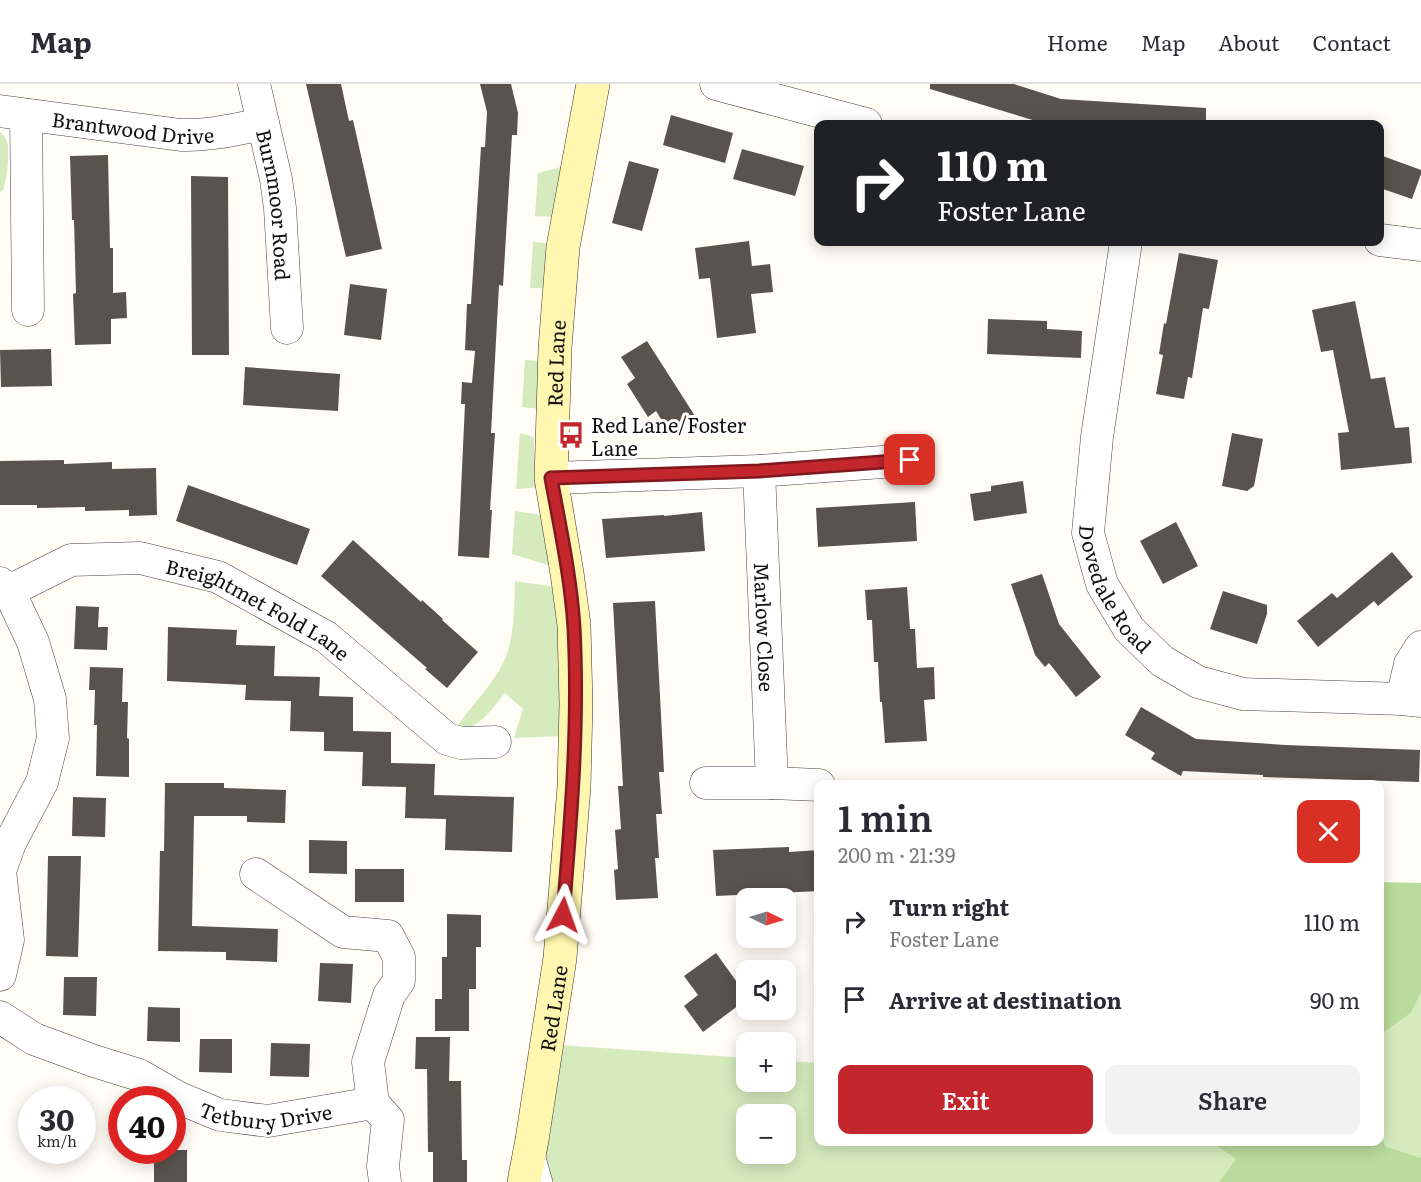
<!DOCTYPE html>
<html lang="en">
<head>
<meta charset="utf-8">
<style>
	body { margin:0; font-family:Literata,serif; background:#f2f2f3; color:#2b2b33; height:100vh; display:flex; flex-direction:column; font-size:22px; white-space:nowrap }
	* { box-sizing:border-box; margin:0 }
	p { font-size:20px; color:#7c7c81 }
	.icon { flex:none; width:33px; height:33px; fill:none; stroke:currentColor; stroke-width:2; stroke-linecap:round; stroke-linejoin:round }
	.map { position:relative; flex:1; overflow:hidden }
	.sheet { position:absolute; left:814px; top:696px; width:570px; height:366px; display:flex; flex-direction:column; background:#fff; border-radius:12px; box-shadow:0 3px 15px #0003 }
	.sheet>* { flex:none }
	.hud { position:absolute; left:814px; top:36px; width:570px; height:126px; border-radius:12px; box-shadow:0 3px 15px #0003; background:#202124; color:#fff; overflow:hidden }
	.needle { width:39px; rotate:95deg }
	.controls { position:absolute; left:736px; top:804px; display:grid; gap:12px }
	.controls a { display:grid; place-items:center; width:60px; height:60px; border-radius:12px; background:#fff; box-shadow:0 3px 15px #0003; font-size:30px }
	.speed { position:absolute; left:18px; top:1002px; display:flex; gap:12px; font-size:30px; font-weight:700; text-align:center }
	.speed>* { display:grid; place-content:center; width:78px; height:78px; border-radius:50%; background:#fff; box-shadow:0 3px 15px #0003; line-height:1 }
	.speed small { font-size:15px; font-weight:400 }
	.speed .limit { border:9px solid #d22; background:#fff; color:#111 }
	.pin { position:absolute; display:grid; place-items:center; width:51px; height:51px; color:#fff; margin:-26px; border-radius:12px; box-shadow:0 3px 9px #0006 }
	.me { position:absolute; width:66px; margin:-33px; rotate:4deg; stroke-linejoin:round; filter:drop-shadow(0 0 4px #0008) }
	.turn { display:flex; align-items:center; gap:21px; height:126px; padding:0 24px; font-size:27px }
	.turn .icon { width:78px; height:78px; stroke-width:2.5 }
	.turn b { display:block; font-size:42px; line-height:51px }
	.round { display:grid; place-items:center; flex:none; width:63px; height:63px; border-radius:12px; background:#f2f2f3 }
	.head { display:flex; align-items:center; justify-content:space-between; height:102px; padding:0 24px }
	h1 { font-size:36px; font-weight:600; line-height:45px }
	.button { display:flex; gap:12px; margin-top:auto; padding:12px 24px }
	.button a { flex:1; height:69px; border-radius:12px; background:#c4262e; color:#fff; font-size:24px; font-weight:600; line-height:69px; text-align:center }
	.button a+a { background:#f2f2f3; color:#2b2b33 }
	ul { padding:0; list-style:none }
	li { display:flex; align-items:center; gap:18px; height:78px; padding:0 24px }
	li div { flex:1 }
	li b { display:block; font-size:22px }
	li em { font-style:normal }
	header { display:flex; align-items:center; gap:36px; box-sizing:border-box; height:84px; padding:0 30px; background:#fff; border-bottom:2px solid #e1e1e2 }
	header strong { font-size:28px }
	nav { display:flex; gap:33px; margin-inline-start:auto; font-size:21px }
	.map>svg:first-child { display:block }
	.green { fill:#d5ebbd; fill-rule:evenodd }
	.forest { fill:#b9dc9c }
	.building { fill:#5a524d }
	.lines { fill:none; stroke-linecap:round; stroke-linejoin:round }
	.lane-casing { stroke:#444; stroke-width:16 }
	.street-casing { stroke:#444; stroke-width:33 }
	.secondary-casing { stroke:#333; stroke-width:34 }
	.lane { stroke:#fff; stroke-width:15 }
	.street { stroke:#fff; stroke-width:32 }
	.secondary { stroke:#fff6b0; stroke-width:33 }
	.route-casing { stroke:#7f191e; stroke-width:15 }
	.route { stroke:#c4262e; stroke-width:10 }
	.labels { text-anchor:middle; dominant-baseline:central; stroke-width:6; stroke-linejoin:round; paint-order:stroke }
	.street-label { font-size:20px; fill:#111; stroke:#fff }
	.poi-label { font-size:20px; fill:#111; stroke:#fff; text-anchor:start }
</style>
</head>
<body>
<header>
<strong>Map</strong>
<nav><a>Home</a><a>Map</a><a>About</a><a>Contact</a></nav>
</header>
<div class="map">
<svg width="1421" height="1098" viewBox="0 0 1421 1098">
	<rect width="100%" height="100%" fill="#fffdf5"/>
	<!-- green -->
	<path class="green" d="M0,48C4,51 7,56 8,61C9,72 7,96 3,106L0,108Z
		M561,83L555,133L535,132L538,89Z
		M533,158L552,160L549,204H530Z
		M525,276L542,277L540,325L522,323Z
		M520,349L534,353V373L539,374L543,403L516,405Z
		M515,427L547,432L554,478L548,481L512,470Z
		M515,497L556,503L560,554L561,652L514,654L523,625L505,609C497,619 480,643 466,644C464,644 459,643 457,642C472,621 493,601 504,577C515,553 514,523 515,497Z
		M1421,909V1074L1385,1062L1380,1045V951L1411,929Z
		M559,961L747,974V998H786V977L819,979V1058H1211L1236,1075L1219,1098H537ZM747,1030H786V1070H747Z"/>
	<!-- forest -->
	<path class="forest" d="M1380,798L1421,799V909L1411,929L1380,951Z
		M1380,1045L1385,1062L1421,1074V1098H1219L1236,1075L1211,1058H1380Z"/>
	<!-- building -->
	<path class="building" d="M306,0H341L349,37L353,36L382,165L346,173Z
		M480,0H511L518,29L517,51H512L503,202L499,201L491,349H495L490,426H492L489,474L458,472L465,320H461L462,298L472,299L475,267L465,266L467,220H471L481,63H485L487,28Z
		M930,0H1014L1061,15L1206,24V40H1046L930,5Z
		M671,31L733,49L725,79L663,61Z
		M742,65L804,82L795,112L733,95Z
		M108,71L110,164H113V209L126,208L127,234L111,235V260L75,261L73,210L76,209L74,136H72L70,72Z
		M1380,71L1421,86V90L1412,115L1380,104Z
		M629,77L659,85L642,147L612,139Z
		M191,92L228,93L229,271H192Z
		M749,157L752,182L770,180L773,208L751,210L756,249L717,254L710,194L699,195L695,164Z
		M1179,169L1218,176L1209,225L1203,224L1192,294L1188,293L1184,315L1156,310L1163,271L1159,270L1164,239L1166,240Z
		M350,200L387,205L381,256L344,251Z
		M1355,217L1371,295L1385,293L1395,344L1409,343L1412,379L1341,386L1338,349L1349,348L1333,266L1321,268L1312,226Z
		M988,235L1047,237V245L1082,247L1081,274L987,270Z
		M647,257L695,332L669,348L656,327L648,333L627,300L635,294L621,273Z
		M51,265L52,302L1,303L0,266Z
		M245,283L340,290L338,327L243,321Z
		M1232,349L1263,355L1254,402L1247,407L1222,402Z
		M64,376V380L112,378V385L156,384L157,431L129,432V426L85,427V423L37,424V421H0V377Z
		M1023,397L1027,429L974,437L970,410L991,407V402Z
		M188,401L310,445L297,481L176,437Z
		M915,418L917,457L818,463L816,424Z
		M702,428L705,467L606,474L602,435L664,431V432Z
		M1176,438L1198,482L1163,500L1140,457Z
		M353,456L421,518L422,516L443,535L442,536L478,568L447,604L425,585L427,584L321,492Z
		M1392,468L1413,493L1378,522L1374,517L1318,563L1297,537L1332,509L1337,514Z
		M1042,490L1059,540L1101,593L1076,613L1049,579L1045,583L1035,571L1011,500Z
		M907,503L910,545H915L917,584L934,583L935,615L924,616L927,657L885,659L882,618H880L878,578H874L872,536H867L865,506Z
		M1223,507L1267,521V530L1257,560L1210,545Z
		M655,517L664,688H659L662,730H656L659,774H655L658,814L616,816L614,786L618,785L615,746L621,745L618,702H623L613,519Z
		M76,522L99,523L98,543H108L107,566L74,565Z
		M168,543L237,546L236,561L275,562L274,592L320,593L319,612L353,613V647L391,648V679L435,680L434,711L514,713L512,768L445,766L446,735L405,734L406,703L362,702L363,668L324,667V648L290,647L291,617L245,616L246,601L167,597Z
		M90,583L123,584L122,618H128L127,654L129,655V693L96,692L97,641H94L95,606H89Z
		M1141,623L1196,655L1285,661L1420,666L1419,698L1263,693V691L1183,687L1181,692L1151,675L1155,669L1125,651Z
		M165,699H224V704L286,706L285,739L247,738V732H194L192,842L278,845L277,878L226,876V868L158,867L160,767H164Z
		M73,713L106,714L105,753L72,752Z
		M309,756L347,757V790L309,789Z
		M789,763V768L819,766V807L716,812L713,766Z
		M48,772H81L78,873L46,872Z
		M355,785H404V818H355Z
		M447,830L481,831V863H476V905H469V947H435V915H442V873H447Z
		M716,869L747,912V915L703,948L684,922L698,911L684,892Z
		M320,879L353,880L351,919L318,917Z
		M64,893H97L96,932L63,931Z
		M148,923L180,924V958L147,957Z
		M416,953H450L449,997H461L462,1076H467V1098H433V1068H428L427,985H415Z
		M200,955H232V989L199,988Z
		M271,959L310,960L309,993L270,992Z
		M154,1066H187V1098H154Z"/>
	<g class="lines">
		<defs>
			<path id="lane" d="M537,1070L545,1098"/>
			<g id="street">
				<path id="s1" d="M254,0L276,95L280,124L287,244"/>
				<path d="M716,0L866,40"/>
				<path id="s2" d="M0,27L181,51C210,52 236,45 263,40"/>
				<path d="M26,31L28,226"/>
				<path d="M1380,156L1421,161"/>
				<path id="s3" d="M1126,158L1097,353L1088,449L1102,500L1129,545L1162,577L1198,598L1243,610L1402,615L1421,617"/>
				<path id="s4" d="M759,387L772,699"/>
				<path d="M551,394L759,387L910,376"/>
				<path d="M0,499L9,507L33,558L50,615L53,654L42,698L10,759L0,787L8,856L0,891"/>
				<path id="s5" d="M9,507L71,476L140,474L218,493L326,553L447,655L461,659L495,658"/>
				<path d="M1402,615L1410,580L1421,563"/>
				<path d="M706,699H772L819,701"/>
				<path d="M256,790L343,848L388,852L399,873V897L389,911L368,978L373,1019L388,1036L383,1082L385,1098"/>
				<path id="s6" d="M0,933L34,955L94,977L139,991L179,1014L220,1031L268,1037L373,1019"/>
			</g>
			<g id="secondary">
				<path id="s7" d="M524,1098L532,1056L560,874L574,703L576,620L574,541L567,489L551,394L555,264L563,163L593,0"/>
			</g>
		</defs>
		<!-- lane casing -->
		<use href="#lane" class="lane-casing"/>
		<!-- street casing -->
		<use href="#street" class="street-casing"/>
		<!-- secondary casing -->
		<use href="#secondary" class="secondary-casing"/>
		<!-- lane -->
		<use href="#lane" class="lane"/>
		<!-- street -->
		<use href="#street" class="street"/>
		<!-- secondary -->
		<use href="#secondary" class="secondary"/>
	</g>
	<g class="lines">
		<defs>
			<path id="route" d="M563,831C571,735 579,641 574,544C571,494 560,443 551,394L759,387L910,376"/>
		</defs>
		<!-- route casing -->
		<use href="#route" class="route-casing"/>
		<!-- route -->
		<use href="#route" class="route"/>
	</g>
	<!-- icons -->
	<defs>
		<symbol id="bus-bare" viewBox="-9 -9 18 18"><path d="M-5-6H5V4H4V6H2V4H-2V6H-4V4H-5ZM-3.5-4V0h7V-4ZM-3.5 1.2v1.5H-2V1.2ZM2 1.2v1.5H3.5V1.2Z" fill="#c4262e" stroke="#fff" stroke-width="2.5" paint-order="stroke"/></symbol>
	</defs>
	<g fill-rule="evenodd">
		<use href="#bus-bare" x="552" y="332" width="38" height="38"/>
	</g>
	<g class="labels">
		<!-- street labels -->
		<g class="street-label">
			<text stroke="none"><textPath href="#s2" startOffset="134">Brantwood Drive</textPath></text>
			<text stroke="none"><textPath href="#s1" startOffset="123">Burnmoor Road</textPath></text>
			<text stroke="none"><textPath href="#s7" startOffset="824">Red Lane</textPath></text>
			<text stroke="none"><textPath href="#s3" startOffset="356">Dovedale Road</textPath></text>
			<text stroke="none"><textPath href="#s5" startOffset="268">Breightmet Fold Lane</textPath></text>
			<text stroke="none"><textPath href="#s4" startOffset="156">Marlow Close</textPath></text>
			<text stroke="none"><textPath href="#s7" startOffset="176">Red Lane</textPath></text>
			<text stroke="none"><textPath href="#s6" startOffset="288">Tetbury Drive</textPath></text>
		</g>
		<!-- poi labels -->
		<g class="poi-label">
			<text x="591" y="340">Red Lane/Foster<tspan x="591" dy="23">Lane</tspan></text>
		</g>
	</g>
</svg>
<div class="controls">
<a><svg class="needle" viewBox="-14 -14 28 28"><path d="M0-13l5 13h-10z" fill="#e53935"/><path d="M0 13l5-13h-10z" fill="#7c7c81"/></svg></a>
<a><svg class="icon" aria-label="sound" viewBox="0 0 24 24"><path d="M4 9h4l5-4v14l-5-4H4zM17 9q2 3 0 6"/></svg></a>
<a>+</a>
<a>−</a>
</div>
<div class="speed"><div>30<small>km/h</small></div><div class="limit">40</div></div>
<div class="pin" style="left:910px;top:376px;background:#d93025"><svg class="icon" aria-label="arrive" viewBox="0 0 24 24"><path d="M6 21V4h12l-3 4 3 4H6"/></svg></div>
<svg class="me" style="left:563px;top:831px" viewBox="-20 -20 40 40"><path d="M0-17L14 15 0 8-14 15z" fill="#c4262e" stroke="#fff" stroke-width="4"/></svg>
<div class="hud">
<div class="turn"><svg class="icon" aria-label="right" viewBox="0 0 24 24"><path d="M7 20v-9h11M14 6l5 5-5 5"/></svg><div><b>110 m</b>Foster Lane</div></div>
</div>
<section class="sheet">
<div class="head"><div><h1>1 min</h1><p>200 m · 21:39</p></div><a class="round" style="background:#d93025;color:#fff"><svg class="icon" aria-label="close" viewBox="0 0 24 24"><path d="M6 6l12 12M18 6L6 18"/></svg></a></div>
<ul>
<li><svg class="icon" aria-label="right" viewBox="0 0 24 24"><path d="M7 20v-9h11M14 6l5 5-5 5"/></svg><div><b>Turn right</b><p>Foster Lane</p></div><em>110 m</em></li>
<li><svg class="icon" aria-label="arrive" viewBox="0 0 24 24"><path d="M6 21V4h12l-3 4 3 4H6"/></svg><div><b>Arrive at destination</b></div><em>90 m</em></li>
</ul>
<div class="button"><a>Exit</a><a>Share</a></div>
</section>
</div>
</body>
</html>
